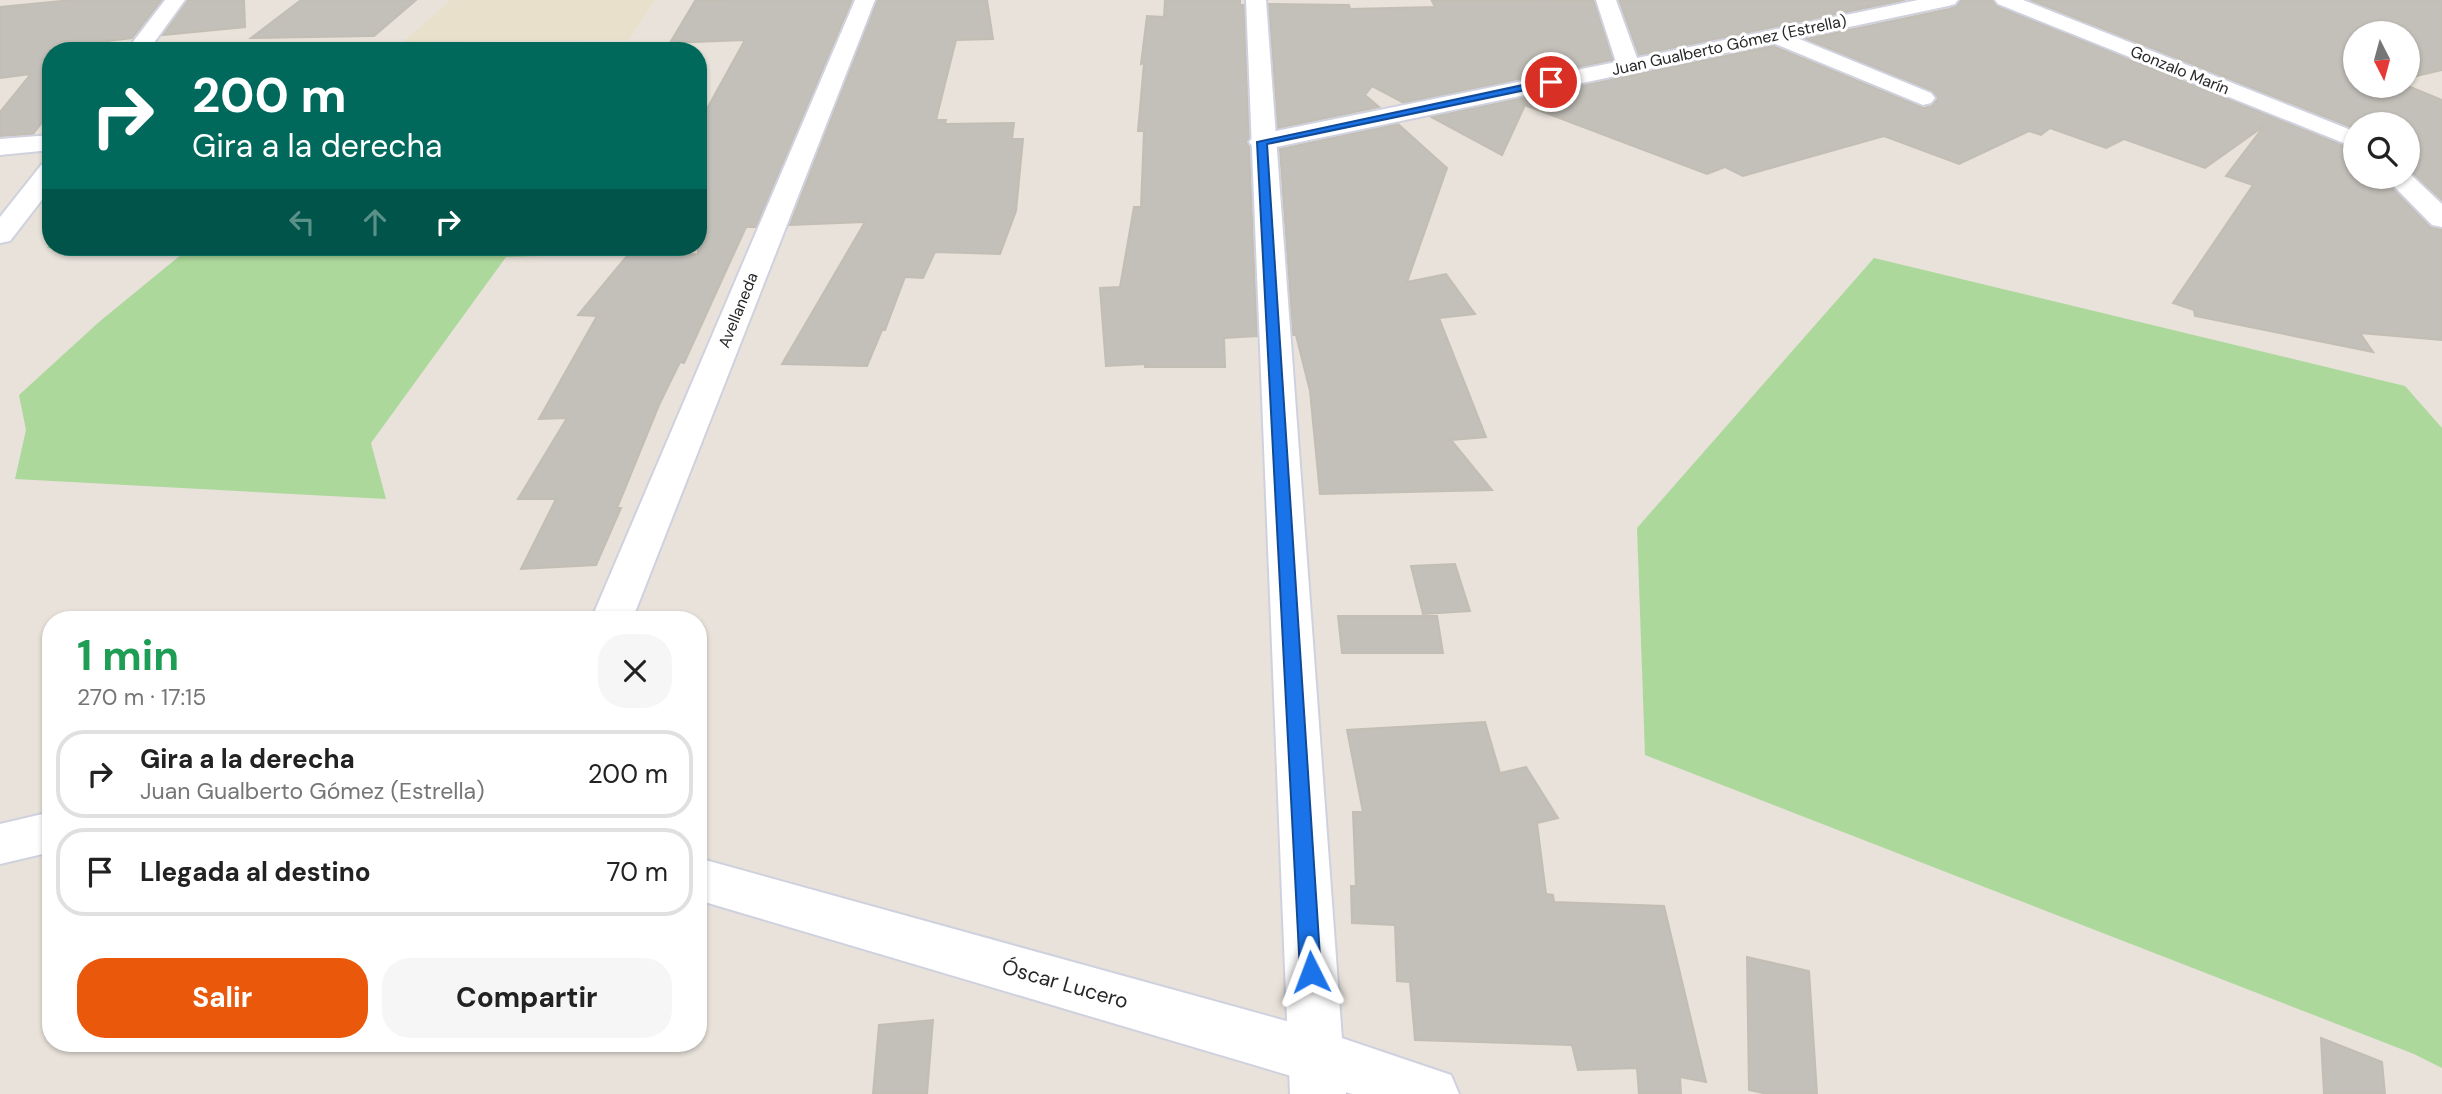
<!DOCTYPE html>
<html lang="es">
<head>
<meta charset="utf-8">
<style>
	body { margin:0; font-family:"DM Sans",sans-serif; background:#f6f6f6; color:#222; height:100vh; display:flex; flex-direction:column; font-size:26px; white-space:nowrap }
	* { box-sizing:border-box; margin:0 }
	p { font-size:23px; color:#767676 }
	.icon { flex:none; width:38px; height:38px; fill:none; stroke:currentColor; stroke-width:2; stroke-linecap:round; stroke-linejoin:round }
	.map { position:relative; flex:1; overflow:hidden }
	.details { position:absolute; left:42px; top:611px; width:665px; height:441px; display:flex; flex-direction:column; background:#fff; border-radius:28px; box-shadow:0 2px 5px #0004 }
	.details>* { flex:none }
	.guide { position:absolute; left:42px; top:42px; width:665px; height:214px; border-radius:28px; box-shadow:0 2px 5px #0004; background:#00695c; color:#fff; overflow:hidden }
	.needle { width:46px; rotate:174deg }
	.fabs { position:absolute; left:2343px; top:21px; display:grid; gap:14px }
	.fabs a { display:grid; place-items:center; width:77px; height:77px; border-radius:50%; background:#fff; box-shadow:0 2px 5px #0004; font-size:35px }
	.pin { position:absolute; display:grid; place-items:center; width:60px; height:60px; color:#fff; margin:-30px; border:4px solid #fff; border-radius:50%; box-shadow:0 2px 7px #0007 }
	.me { position:absolute; width:77px; margin:-38px; rotate:357deg; stroke-linejoin:round; filter:drop-shadow(0 0 5px #0008) }
	.turn { display:flex; align-items:center; gap:24px; height:147px; padding:0 35px; font-size:32px }
	.turn .icon { width:91px; height:91px; stroke-width:2.5 }
	.turn b { display:block; font-size:49px; line-height:60px }
	.lanes { display:flex; align-items:center; height:66px; padding:0 35px; background:#0003; justify-content:center; gap:35px; direction:ltr }
	.lanes .off { opacity:.35 }
	.round { display:grid; place-items:center; flex:none; width:74px; height:74px; border-radius:28px; background:#f6f6f6 }
	.headline { display:flex; align-items:center; justify-content:space-between; height:119px; padding:0 35px }
	h1 { font-size:42px; font-weight:700; line-height:52px; color:#1e9e55 }
	.action { display:flex; gap:14px; margin-top:auto; padding:14px 35px }
	.action a { flex:1; height:80px; border-radius:28px; background:#ea580c; color:#fff; font-size:28px; font-weight:700; line-height:80px; text-align:center }
	.action a+a { background:#f6f6f6; color:#222 }
	ul { padding:0; list-style:none }
	li { display:flex; align-items:center; gap:21px; height:88px; margin:0 14px 10px; padding:0 21px; border:4px solid #e0e0e0; border-radius:28px }
	li div { flex:1 }
	li b { display:block; font-size:26px }
	li em { font-style:normal }
	.map>svg:first-child { display:block }
	.education { fill:#e8e0cb }
	.green { fill:#add89c }
	.building { fill:#c3bfb9; stroke:#c2beb4; stroke-width:2 }
	.lines { fill:none; stroke-linecap:round; stroke-linejoin:round }
	.street-casing { stroke:#cfd1de; stroke-width:4 }
	.secondary-casing { stroke:#cfd1de; stroke-width:4 }
	.street { fill:#fff; fill-rule:evenodd }
	.secondary { fill:#fff; fill-rule:evenodd }
	.route { fill:#1a73e8; stroke:#114b97; stroke-width:2 }
	.labels { text-anchor:middle; dominant-baseline:central; stroke-width:6; stroke-linejoin:round; paint-order:stroke }
	.far-street-label { font-size:16px; fill:#272727; stroke:#fff }
	.near-street-label { font-size:21px; fill:#272727; stroke:#fff }
</style>
</head>
<body>
<div class="map">
<svg width="2442" height="1094" viewBox="0 0 2442 1094">
	<rect width="100%" height="100%" fill="#e8e2da"/>
	<!-- education -->
	<path class="education" d="M451,0H655L628,40L403,42Z"/>
	<!-- green -->
	<path class="green" d="M51,242V247H577L573,255L506,257L371,443L386,499L15,479L26,430L19,395L99,322L182,254L47,248Z
		M1874,258L2405,386L2442,428V1068L2414,1054L1645,755L1637,528Z"/>
	<!-- building -->
	<path class="building" d="M72,0H162L132,38L108,41L100,51H51V111L33,134L0,136V112L31,74L0,78V7Z
		M188,0H244L245,27L163,35Z
		M301,0H416L374,36L251,38Z
		M727,0H852L756,227H746L684,363L680,362L659,405L617,508H621L596,565L521,569L556,499H518L567,418L539,419L597,316L578,315L627,256L698,254V125L745,40L670,43L695,1Z
		M877,0H987L993,39L956,40L936,120H946L945,124L1014,123L1012,139H1023L1016,211L1000,254L935,252L923,278L905,277L885,330H882L867,366L782,364L865,222L790,225Z
		M1165,0H1240V5H1244L1249,138L1246,142L1249,147L1257,336L1224,338L1225,367H1145V364L1106,366L1100,288L1120,287L1134,207H1141L1144,131H1138L1144,63L1141,64L1147,16L1164,17Z
		M1594,0L1613,60L1404,103L1372,86L1365,95L1379,107L1278,128L1269,4L1349,5L1350,9L1435,7L1432,1Z
		M1619,0H1905L1639,55Z
		M1961,0H1992L1997,6L2356,150V177H2382L2430,227L2442,229V340L2360,333L2373,352L2195,316L2194,310L2173,303L2253,185L2226,176L2264,126L2205,168L2124,139L2106,148L2050,128L2041,135L2029,131L1959,164L1884,136L1743,176L1725,167L1707,174L1525,105L1502,155L1431,117L1773,46L1924,108L1932,106L1937,100L1932,91L1806,39L1949,9L1957,6Z
		M2030,0H2442V70L2408,78V33H2356V86H2408L2442,100V200L2408,169V124H2356V129Z
		M1398,124L1447,168L1407,282L1446,274L1475,314L1439,318L1486,437L1451,440L1492,490L1320,494L1310,391L1296,335H1293L1280,149Z
		M1455,564L1470,611L1423,614L1411,566Z
		M1338,616H1437L1443,653H1342Z
		M1485,722L1500,773L1526,767L1558,818L1537,823L1546,894L1553,895L1554,902L1664,906L1706,1082L1680,1077L1681,1094H1639L1637,1068L1578,1070L1572,1045L1415,1040L1410,982L1397,981L1395,925L1352,923L1351,886H1356L1353,812H1363L1347,730Z
		M1747,957L1809,971L1817,1094H1768L1749,1090Z
		M933,1020L927,1094H873L879,1025Z
		M2321,1038L2382,1062L2385,1094H2324Z"/>
	<g class="lines">
		<defs>
			<path id="street" d="M165,0H185L148,51H126Z
				M855,0H875L632,620H591Z
				M1596,0H1616L1637,58L1918,0H1958L1955,4L1948,6L1797,38L1931,93L1935,98L1931,103L1923,105L1773,43L1262,150L1253,147L1249,142L1253,137L1262,134L1616,62Z
				M51,135V150L0,155V139Z
				M51,162V188L10,241L0,243V217L42,164Z
				M51,812V852L0,864V824Z
				M698,858L1315,1029L1451,1075L1459,1094H1352L698,900Z"/>
			<path id="secondary" d="M1246,0H1266L1346,1094H1290Z
				M1995,0H2023L2356,132V148L1998,4Z
				M2408,172L2442,204V227L2432,225L2385,177H2408Z"/>
		</defs>
		<!-- street casing -->
		<use href="#street" class="street-casing"/>
		<!-- secondary casing -->
		<use href="#secondary" class="secondary-casing"/>
		<!-- street -->
		<use href="#street" class="street"/>
		<!-- secondary -->
		<use href="#secondary" class="secondary"/>
	</g>
	<!-- route -->
	<path class="route" d="M1551,79L1555,82L1554,84L1267,144L1321,972L1318,979L1311,982L1303,979L1300,972L1257,142Z"/>
	<g class="labels">
		<!-- far-street labels -->
		<g class="far-street-label">
			<text transform="translate(1729 45) rotate(-12)">Juan Gualberto Gómez (Estrella)</text>
			<text transform="translate(2180 70) rotate(22)">Gonzalo Marín</text>
			<text transform="translate(738 310) rotate(-68)">Avellaneda</text>
		</g>
		<!-- near-street labels -->
		<g class="near-street-label">
			<text transform="translate(1065 984) rotate(16)">Óscar Lucero</text>
		</g>
	</g>
</svg>
<div class="fabs">
<a><svg class="needle" viewBox="-14 -14 28 28"><path d="M0-13l5 13h-10z" fill="#e53935"/><path d="M0 13l5-13h-10z" fill="#767676"/></svg></a>
<a><svg class="icon" aria-label="search" viewBox="0 0 24 24"><circle cx="10" cy="10" r="6"/><path d="M15 15l6 6"/></svg></a>
</div>
<div class="pin" style="left:1551px;top:82px;background:#d93025"><svg class="icon" aria-label="arrive" viewBox="0 0 24 24"><path d="M6 21V4h12l-3 4 3 4H6"/></svg></div>
<svg class="me" style="left:1311px;top:972px" viewBox="-20 -20 40 40"><path d="M0-17L14 15 0 8-14 15z" fill="#1a73e8" stroke="#fff" stroke-width="4"/></svg>
<div class="guide">
<div class="turn"><svg class="icon" aria-label="right" viewBox="0 0 24 24"><path d="M7 20v-9h11M14 6l5 5-5 5"/></svg><div><b>200 m</b>Gira a la derecha</div></div>
<div class="lanes"><svg class="icon off" aria-label="left" viewBox="0 0 24 24"><path d="M17 20v-9H6M10 6l-5 5 5 5"/></svg><svg class="icon off" aria-label="ahead" viewBox="0 0 24 24"><path d="M12 20V5M6 11l6-6 6 6"/></svg><svg class="icon" aria-label="right" viewBox="0 0 24 24"><path d="M7 20v-9h11M14 6l5 5-5 5"/></svg></div>
</div>
<section class="details">
<div class="headline"><div><h1>1 min</h1><p>270 m · 17:15</p></div><a class="round"><svg class="icon" aria-label="close" viewBox="0 0 24 24"><path d="M6 6l12 12M18 6L6 18"/></svg></a></div>
<ul>
<li><svg class="icon" aria-label="right" viewBox="0 0 24 24"><path d="M7 20v-9h11M14 6l5 5-5 5"/></svg><div><b>Gira a la derecha</b><p>Juan Gualberto Gómez (Estrella)</p></div><em>200 m</em></li>
<li><svg class="icon" aria-label="arrive" viewBox="0 0 24 24"><path d="M6 21V4h12l-3 4 3 4H6"/></svg><div><b>Llegada al destino</b></div><em>70 m</em></li>
</ul>
<div class="action"><a>Salir</a><a>Compartir</a></div>
</section>
</div>
</body>
</html>
